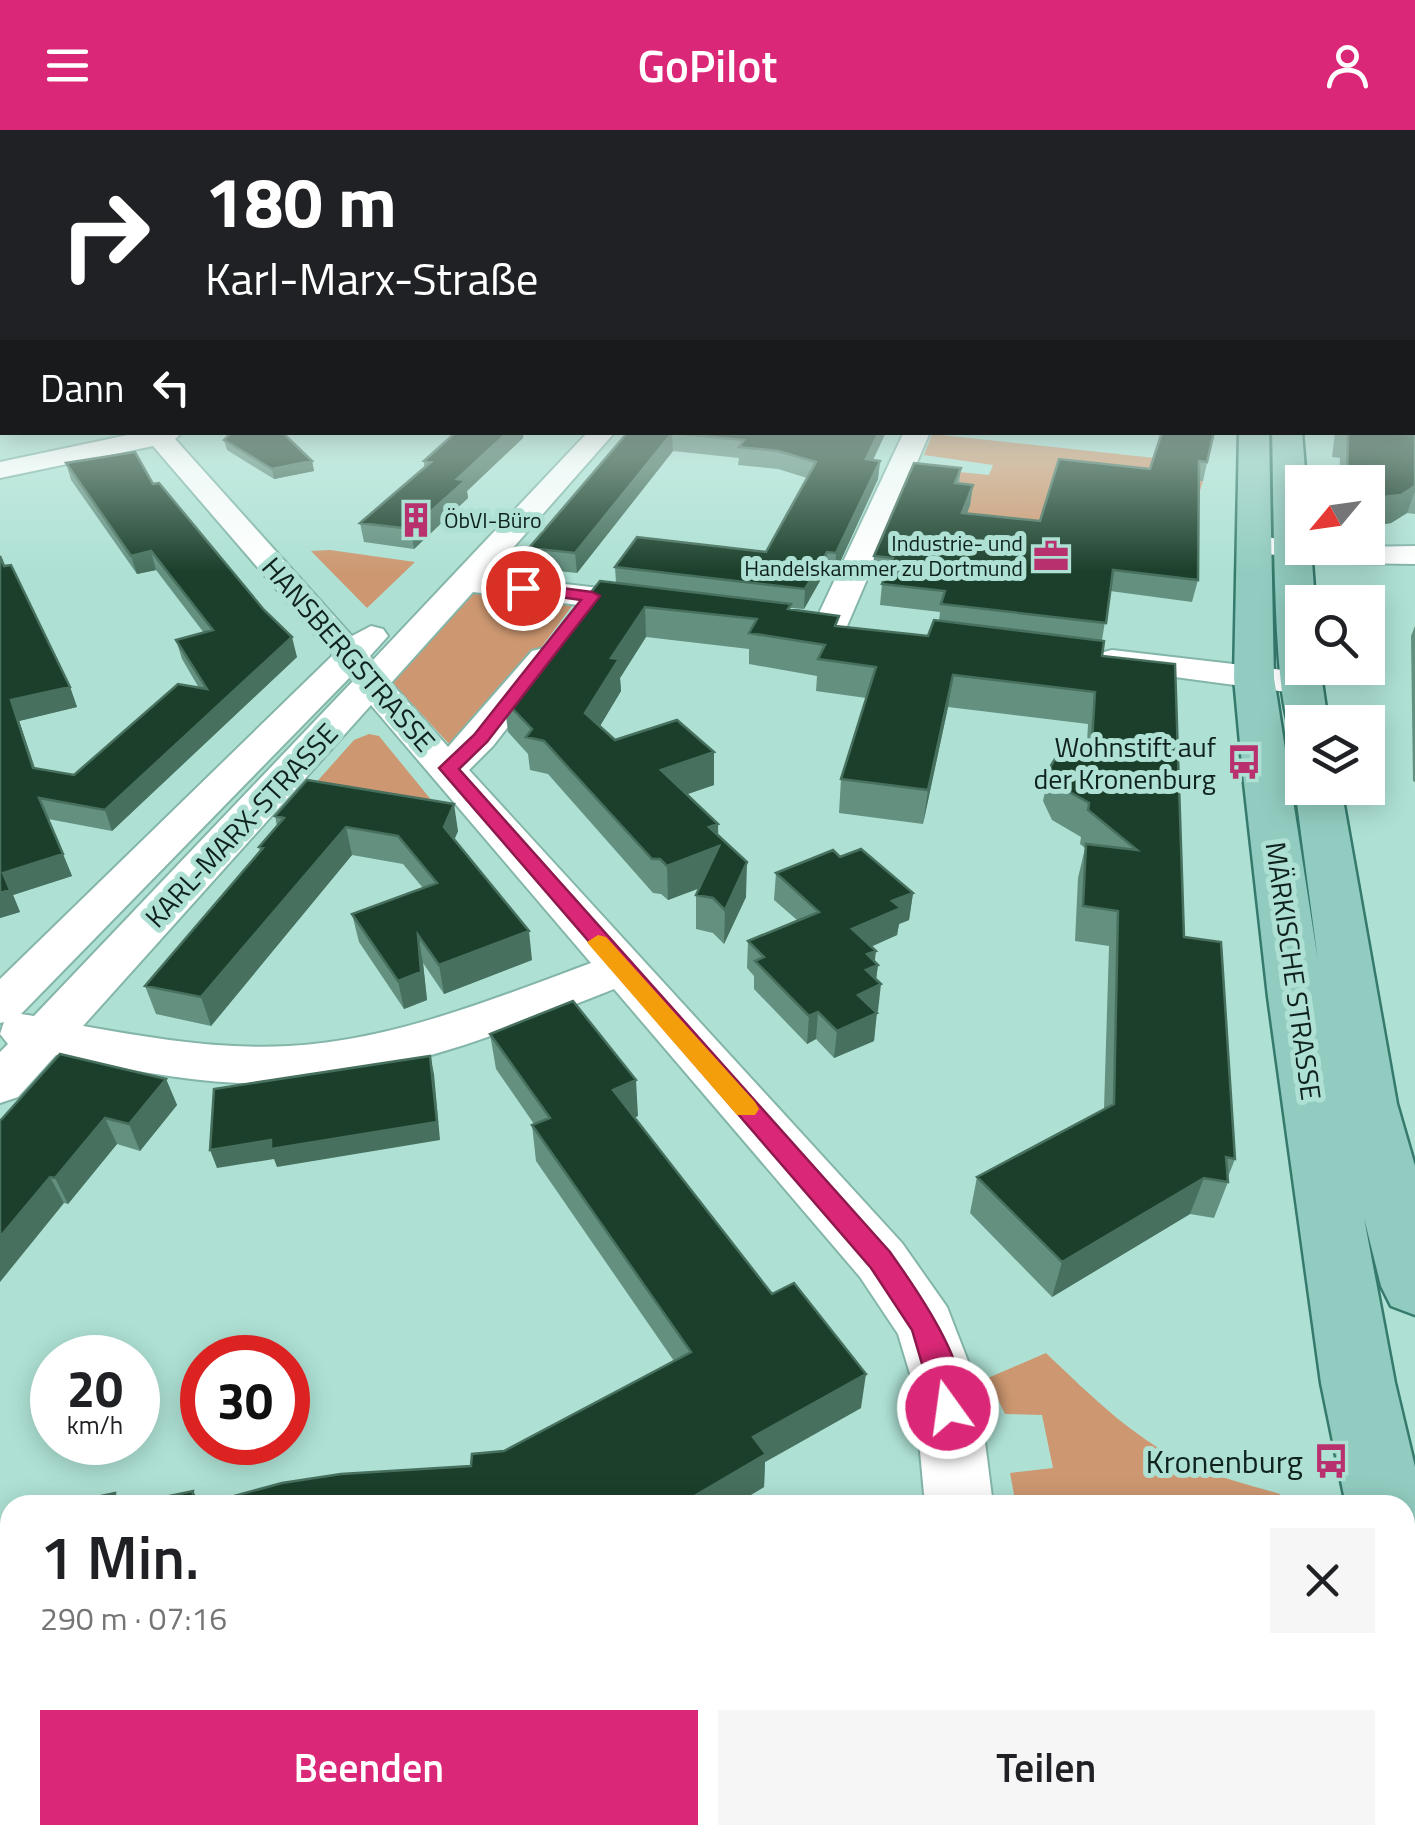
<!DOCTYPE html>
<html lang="de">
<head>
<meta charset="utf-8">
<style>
	body { margin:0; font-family:"Titillium Web",sans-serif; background:#f6f6f6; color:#202124; height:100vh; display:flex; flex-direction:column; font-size:38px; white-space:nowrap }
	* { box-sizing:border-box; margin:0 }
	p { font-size:32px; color:#757577 }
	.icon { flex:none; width:55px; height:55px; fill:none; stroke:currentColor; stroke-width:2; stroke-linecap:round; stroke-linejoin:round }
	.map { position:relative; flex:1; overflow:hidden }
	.drawer { position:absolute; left:0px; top:1365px; width:1415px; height:350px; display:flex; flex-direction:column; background:#fff; border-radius:30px 30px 0 0; box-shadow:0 5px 25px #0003 }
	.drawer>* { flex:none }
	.top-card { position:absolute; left:0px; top:0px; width:1415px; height:305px; box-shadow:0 5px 25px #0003; background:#202124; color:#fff; overflow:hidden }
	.needle { width:65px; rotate:241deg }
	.fabs { position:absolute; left:1285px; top:335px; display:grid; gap:20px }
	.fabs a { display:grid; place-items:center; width:100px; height:100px; border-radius:0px; background:#fff; box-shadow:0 5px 25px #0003; font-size:50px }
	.speed { position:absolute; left:30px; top:1205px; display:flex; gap:20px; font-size:50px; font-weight:700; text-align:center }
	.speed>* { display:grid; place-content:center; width:130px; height:130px; border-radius:50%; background:#fff; box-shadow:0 5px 25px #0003; line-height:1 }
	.speed small { font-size:25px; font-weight:400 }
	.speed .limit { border:15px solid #d22; background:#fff; color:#111 }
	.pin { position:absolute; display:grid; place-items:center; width:85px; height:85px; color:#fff; margin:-42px; border:5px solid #fff; border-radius:50%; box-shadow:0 2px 10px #0007 }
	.me { position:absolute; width:110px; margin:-55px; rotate:346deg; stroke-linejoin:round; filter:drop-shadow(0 0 8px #0008) }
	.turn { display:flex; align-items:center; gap:35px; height:210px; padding:0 40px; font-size:45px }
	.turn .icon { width:130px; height:130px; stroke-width:2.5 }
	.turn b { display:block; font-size:70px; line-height:85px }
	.then { display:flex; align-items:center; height:95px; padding:0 40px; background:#0003; gap:20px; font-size:38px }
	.round { display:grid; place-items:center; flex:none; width:105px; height:105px; border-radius:0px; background:#f6f6f6 }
	.summary { display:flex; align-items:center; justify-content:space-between; height:170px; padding:0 40px }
	h1 { font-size:60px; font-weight:600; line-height:75px }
	.action { display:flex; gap:20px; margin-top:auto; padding:20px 40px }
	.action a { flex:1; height:115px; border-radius:0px; background:#db2777; color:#fff; font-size:40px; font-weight:600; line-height:115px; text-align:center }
	.action a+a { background:#f6f6f6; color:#202124 }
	header { display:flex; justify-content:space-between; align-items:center; height:130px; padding:0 40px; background:#db2777; color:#fff; font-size:45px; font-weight:600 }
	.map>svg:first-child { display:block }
	.green { fill:#cd9871 }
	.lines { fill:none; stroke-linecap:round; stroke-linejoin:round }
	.minor-casing { stroke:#84b5a9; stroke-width:4 }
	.major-casing { stroke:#357a6c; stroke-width:5 }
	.minor { fill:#fff; fill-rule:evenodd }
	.major { fill:#92ccc0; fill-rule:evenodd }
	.wall { fill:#649080 }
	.shaded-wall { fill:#47705e }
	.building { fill:#1b3f2b; stroke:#47705e; stroke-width:2.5 }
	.route { fill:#db2777; stroke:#8e194d; stroke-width:2.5 }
	.slow { fill:#f59e0b }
	.labels { text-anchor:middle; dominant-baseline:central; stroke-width:10; stroke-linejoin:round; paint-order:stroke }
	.far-poi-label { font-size:22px; fill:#0f221e; stroke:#aee1d4; text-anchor:start }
	.street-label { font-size:28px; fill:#0f221e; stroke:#aee1d4 }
	.poi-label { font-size:28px; fill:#0f221e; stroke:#aee1d4; text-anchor:end }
	.near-poi-label { font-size:32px; fill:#0f221e; stroke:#aee1d4; text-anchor:end }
</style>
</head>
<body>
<header><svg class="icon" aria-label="menu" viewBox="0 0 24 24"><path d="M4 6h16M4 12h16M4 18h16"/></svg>GoPilot<svg class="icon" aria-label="person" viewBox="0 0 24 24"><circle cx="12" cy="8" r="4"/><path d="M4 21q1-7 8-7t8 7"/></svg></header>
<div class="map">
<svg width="1415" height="1715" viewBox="0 0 1415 1715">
	<rect width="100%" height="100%" fill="#aee1d4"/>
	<!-- green -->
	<path class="green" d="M932,304L1155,328L1151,344L1203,351L1193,383L1037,354L1053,357L1054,414L943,401L929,339L989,345L993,335L924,325Z
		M330,420L415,432L367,478L311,421Z
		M468,463L572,476L469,614L450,615L392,552L393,547Z
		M369,604L379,606L437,677L313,656L354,610Z
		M1046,1223C1091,1266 1140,1315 1199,1339C1225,1349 1253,1356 1280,1364L1281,1375H1016L1010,1343L1053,1338L1042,1285L1005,1284L988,1248Z"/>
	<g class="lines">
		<defs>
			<path id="minor" d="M142,302H183L175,309L352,506L371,496L383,499L388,506L370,526L373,530L588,302H615L489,445L650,464L661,467L666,474L661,481L650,484L473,462L391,553L448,617L532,521L544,518L556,521L561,528L556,535L493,616L469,640L902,1113L947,1177L978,1257L993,1375H925L914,1257L898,1204L860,1147L614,859C495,906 368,958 238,953C176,950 116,937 56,925L18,967L0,973V922L8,914L0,904L4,892L0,893V849L333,525L153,316L0,348V332ZM350,547L353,551L34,886L21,884ZM371,575L591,833C494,869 394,910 289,916C219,920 151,908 83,896Z
				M904,302H930L847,496L842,503H818L813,496Z
				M1253,406L1302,411V418L1415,416V434L1347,433L1242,421L1238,415L1242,409Z
				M1112,520L1301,542L1314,545L1319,553L1314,561L1301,564L1100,537L1095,530L1100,523Z
				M10,1602V1680L0,1683V1605Z"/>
			<path id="major" d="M1239,302H1269L1274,548L1318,831L1295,658L1302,648V658H1341L1397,974L1415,1036V1185L1391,1176L1381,1156L1364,1088L1395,1253L1415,1337V1397L1405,1405V1375H1346L1321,1253L1268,867L1242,635L1234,548Z
				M1272,302H1302L1306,352H1302V418H1311L1315,472H1302V538H1320L1328,592H1302V604L1292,601C1272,572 1274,352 1272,302Z
				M1405,1409L1415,1413V1527L1405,1523Z"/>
		</defs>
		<!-- minor casing -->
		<use href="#minor" class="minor-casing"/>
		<!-- major casing -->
		<use href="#major" class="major-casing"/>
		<!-- minor -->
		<use href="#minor" class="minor"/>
		<!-- major -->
		<use href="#major" class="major"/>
	</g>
	<!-- wall -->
	<path class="wall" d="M1415,202V384L1407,383L1391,393L1372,396L1368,395V352H1339L1340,328L1332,327L1335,302H1412Z
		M232,302H286L284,305L312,331L314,341L274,349L227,320L224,310Z
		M628,302H886L873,330L880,331L878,349L835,443L825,442L804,479L791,478L790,479L839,496L928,506L939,491L940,482L880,475L882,454L884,448L872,447L874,426L961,338L959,354L973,355L970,375L967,383L1040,391L1150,339L1214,302L1203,351H1199L1198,450L1192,472L1110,461L1102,510V526L1184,807L1235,1029L1228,1047V1052L1214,1088L1190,1084L1052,1167L970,1083L977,1047L1104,979L1109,816L1075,811L1078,748L1085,718L1080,714L1081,707L1052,690L1043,671L1050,637L1087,613L1088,594L948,577L923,694L839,683L841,649L866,568L816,561L817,546L749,534V519L646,507L620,548L621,561L600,596L615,610L714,622V655L687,664L718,705L746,767L724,814L713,803L696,799V765L699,758L668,770L661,764L653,763L548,644L530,640L528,624L508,602L504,570L616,453L615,437L766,422L807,348L778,339L738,335L739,328L673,321L577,443L530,438L529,418Z
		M522,304L523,308L467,361L468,368L414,419L364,412L360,393L424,338V331Z
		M66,333L153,354L297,527L112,701L48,689L72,746L13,765L20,782L0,788L4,436L70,557L77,577L19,591L35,638L74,645L199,558L182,529L176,510L204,503L156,440L137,444L71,350Z
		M1415,496V652L1413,651L1411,506Z
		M275,686L458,701L454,710L532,830L444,864L423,833L427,870L404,879L359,812L352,784L423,758L403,734L352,725L211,896L156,884L145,856L260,721L259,717L277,696Z
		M840,727L913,763L909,790L899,794L897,805L871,817L874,831L878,835L876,849L878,881L876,882L874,911L834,928L816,909L807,914L754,859V846L747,838L748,811L797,790L774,770L776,743Z
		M490,904L638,986L634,987L861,1278L765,1332L764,1357L734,1375H201L471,1336L504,1321L674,1231L536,1031L532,995L534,994L496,939Z
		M166,949L177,975L140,1021L117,1014L68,1074L64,1073L0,991Z"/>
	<!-- shaded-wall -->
	<path class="shaded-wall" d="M508,302H524L523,308L467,361L468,368L414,419L411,399L457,349Z
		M879,302H886L865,347L866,329Z
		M672,303L673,321L577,443L575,423Z
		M312,331L314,341L274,349L272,339Z
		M880,331L878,349L835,443L836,423Z
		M973,355L970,375L960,403L962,383Z
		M1415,356V361L1407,383L1391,393L1372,396L1382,367Z
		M151,421L156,440L137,444L131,426Z
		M827,422L825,442L804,479L805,459Z
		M645,477L646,507L620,548L621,561L588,616L585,583L611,528Z
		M292,507L297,527L112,701L105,680Z
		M953,545L948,577L923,694L928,660Z
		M70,557L77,577L19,591L42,659L11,570Z
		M714,622V655L662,673L661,640Z
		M454,674L458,701L448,724L444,697Z
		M718,694L719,751L668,770L667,736L709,697Z
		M346,697L352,725L211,896L201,867Z
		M63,724L72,746L13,765L20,782L0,788V763L3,743Z
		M747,732L746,767L724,814L725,780Z
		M913,763L909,790L899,794L897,805L849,826L852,799L892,771Z
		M529,801L532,830L444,864L439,835Z
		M418,805L423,833L427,870L404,879L398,851Z
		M876,821L874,837L878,835L875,857L881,854L878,881L855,892L858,865L867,824Z
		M818,882L816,909L807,914L809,886Z
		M877,883L874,911L834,928L837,901Z
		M430,926L434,944L440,1010L277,1037L274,1029L217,1038L210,1020Z
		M166,949L177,975L140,1021L129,994Z
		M636,950L638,986L615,995L613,960Z
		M105,988L117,1014L68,1074L55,1048Z
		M50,1047L64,1073L0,1152V1107Z
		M1204,1048L1190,1084L1052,1167L1062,1132Z
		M866,1244L861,1278L765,1332L764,1357L734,1375H679L753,1307Z
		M193,1361L201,1375H192Z
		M115,1363L122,1375H114Z
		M10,1518V1554L0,1556V1520Z"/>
	<!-- building -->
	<path class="building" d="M1412,202H1415V356L1401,365L1382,367L1368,363V352H1350L1347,350L1348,302H1412Z
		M232,302H282L312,331L272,339L224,310Z
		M456,302H508L457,349L466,350L411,399L360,393L431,332L424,331Z
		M628,302H879L866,329L880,331L836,423L827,422L805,459L615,437L637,407L766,422L816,332L778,321L739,317L744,310L672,303L575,423L529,418Z
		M1162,302H1214L1207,332L1199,331L1198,450L1113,440L1106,493L941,474L945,461L882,454L893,428L874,426L914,333L961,338L955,353L973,355L962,383L1040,391L1059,329L1150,339Z
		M135,322L153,354L159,353L264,480L292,507L105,680L39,668L63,724L3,743L10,760L0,763V426L4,436L11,435L70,557L11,570L33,638L74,645L178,554L207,559L176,510L213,500L151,421L131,426L66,333Z
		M600,451L791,474L788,479L839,486L835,496L928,506L934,490L1104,511L1102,526L1175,534L1184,807L1221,812L1235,1029L1226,1027L1228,1052L1204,1048L1062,1132L977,1047L1114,974L1118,781L1083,776L1086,714L1137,720L1088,680L1089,673L1059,656L1050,637L1060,621L1092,611L1095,562L953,545L928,660L841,649L876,537L818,529L825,515L749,503L757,489L645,477L611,528L619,529L585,583L615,610L677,590L714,622L661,640L718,694L709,697L747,732L725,780L713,768L696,765L719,716L667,736L660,729H652L544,611L526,607L532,599L504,570Z
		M307,650L454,674L444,697L529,801L439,835L418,805L421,842L398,851L352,784L437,753L398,706L346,697L201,867L145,856L263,718L259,717L284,688L275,686Z
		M861,719L913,763L892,771L901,778L852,799L876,821L867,824L878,835L866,840L881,854L858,865L877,883L837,901L818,882L809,886L755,831L764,827L748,811L819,782L776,743L833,720L840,727Z
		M573,871L636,950L613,960L772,1164L794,1153L866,1244L753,1307L766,1324L679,1375H201L282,1353L341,1344L471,1336L472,1324L504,1321L691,1222L532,995L550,988L490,904Z
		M60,924L166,949L129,994L105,988L55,1048L50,1047L0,1107V991Z
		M430,926L437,992L271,1019V1010L210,1020L214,959Z
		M193,1361L192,1375H127Z
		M115,1363L114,1375H58Z
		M10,1412V1518L0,1520V1415Z
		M10,1693V1705H1341L1350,1715H0V1695Z"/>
	<!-- sky -->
	<linearGradient id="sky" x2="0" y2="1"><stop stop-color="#8ba3e0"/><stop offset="0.46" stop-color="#dbf2ec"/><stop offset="1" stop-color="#dbf2ec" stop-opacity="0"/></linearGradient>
	<rect width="1415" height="442" fill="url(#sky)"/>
	<!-- route -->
	<path class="route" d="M523,453L592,462L600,466L487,612L459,639L890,1122C914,1156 979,1246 959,1288L948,1292L938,1288L912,1200L871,1138L439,638L474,605L581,470L518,461L515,458Z"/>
	<!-- slow -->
	<path class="slow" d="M598,805L606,807L755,972L759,979L755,985H737L591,817L587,812Z"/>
	<!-- icons -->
	<defs>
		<symbol id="building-bare" viewBox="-9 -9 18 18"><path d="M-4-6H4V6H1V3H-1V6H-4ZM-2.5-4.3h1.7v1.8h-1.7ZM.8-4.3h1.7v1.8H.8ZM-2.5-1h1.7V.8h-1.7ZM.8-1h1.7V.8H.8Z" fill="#b8306d" stroke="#aee1d4" stroke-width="2.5" paint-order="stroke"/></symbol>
		<symbol id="office-bare" viewBox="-9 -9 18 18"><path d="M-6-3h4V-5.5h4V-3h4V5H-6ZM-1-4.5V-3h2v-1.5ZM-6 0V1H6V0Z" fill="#b8306d" stroke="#aee1d4" stroke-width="2.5" paint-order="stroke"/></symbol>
		<symbol id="bus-bare" viewBox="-9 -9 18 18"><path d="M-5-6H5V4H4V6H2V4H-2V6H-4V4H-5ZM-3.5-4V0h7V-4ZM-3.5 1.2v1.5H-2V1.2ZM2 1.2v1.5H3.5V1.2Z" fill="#b8306d" stroke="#aee1d4" stroke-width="2.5" paint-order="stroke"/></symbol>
	</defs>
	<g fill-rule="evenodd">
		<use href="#building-bare" x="391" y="365" width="50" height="50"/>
		<use href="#office-bare" x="1026" y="401" width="50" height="50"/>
		<use href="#bus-bare" x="1219" y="607" width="50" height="50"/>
		<use href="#bus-bare" x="1306" y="1306" width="50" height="50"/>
	</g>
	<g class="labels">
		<!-- far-poi labels -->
		<g class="far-poi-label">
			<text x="444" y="390">ÖbVI-Büro</text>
			<text x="1023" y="413" text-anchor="end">Industrie- und<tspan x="1023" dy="25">Handelskammer zu Dortmund</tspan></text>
		</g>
		<!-- street labels -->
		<g class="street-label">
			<text transform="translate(349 524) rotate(49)">HANSBERGSTRASSE</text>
			<text transform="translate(241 695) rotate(-47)">KARL-MARX-STRASSE</text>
			<text transform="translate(1294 841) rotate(82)">MÄRKISCHE STRASSE</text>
		</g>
		<!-- poi labels -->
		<g class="poi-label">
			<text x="1216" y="616">Wohnstift auf<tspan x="1216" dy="32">der Kronenburg</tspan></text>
		</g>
		<!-- near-poi labels -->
		<g class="near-poi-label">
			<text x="1303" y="1331">Kronenburg</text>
		</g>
	</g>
</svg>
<div class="fabs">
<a><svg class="needle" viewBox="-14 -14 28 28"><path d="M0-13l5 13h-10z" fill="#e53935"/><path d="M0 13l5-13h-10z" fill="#757577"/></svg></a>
<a><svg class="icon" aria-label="search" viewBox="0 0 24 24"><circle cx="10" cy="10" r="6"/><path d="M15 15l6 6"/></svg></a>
<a><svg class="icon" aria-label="layers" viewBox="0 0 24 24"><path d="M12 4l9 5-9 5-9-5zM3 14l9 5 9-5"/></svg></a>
</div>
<div class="speed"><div>20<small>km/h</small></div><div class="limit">30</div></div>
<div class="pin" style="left:523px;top:458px;background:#d93025"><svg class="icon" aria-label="arrive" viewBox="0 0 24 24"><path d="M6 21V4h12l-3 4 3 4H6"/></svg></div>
<svg class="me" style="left:948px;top:1278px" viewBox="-20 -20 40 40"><circle r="17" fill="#db2777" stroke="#fff" stroke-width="3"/><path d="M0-11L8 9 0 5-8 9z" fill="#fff"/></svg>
<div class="top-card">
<div class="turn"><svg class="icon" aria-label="right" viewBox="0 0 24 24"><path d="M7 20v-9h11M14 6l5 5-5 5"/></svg><div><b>180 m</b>Karl-Marx-Straße</div></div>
<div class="then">Dann<svg class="icon" aria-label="left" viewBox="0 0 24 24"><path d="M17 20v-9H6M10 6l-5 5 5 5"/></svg></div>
</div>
<section class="drawer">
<div class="summary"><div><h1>1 Min.</h1><p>290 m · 07:16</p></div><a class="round"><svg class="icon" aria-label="close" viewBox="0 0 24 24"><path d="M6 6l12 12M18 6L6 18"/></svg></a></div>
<div class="action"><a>Beenden</a><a>Teilen</a></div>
</section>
</div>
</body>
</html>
